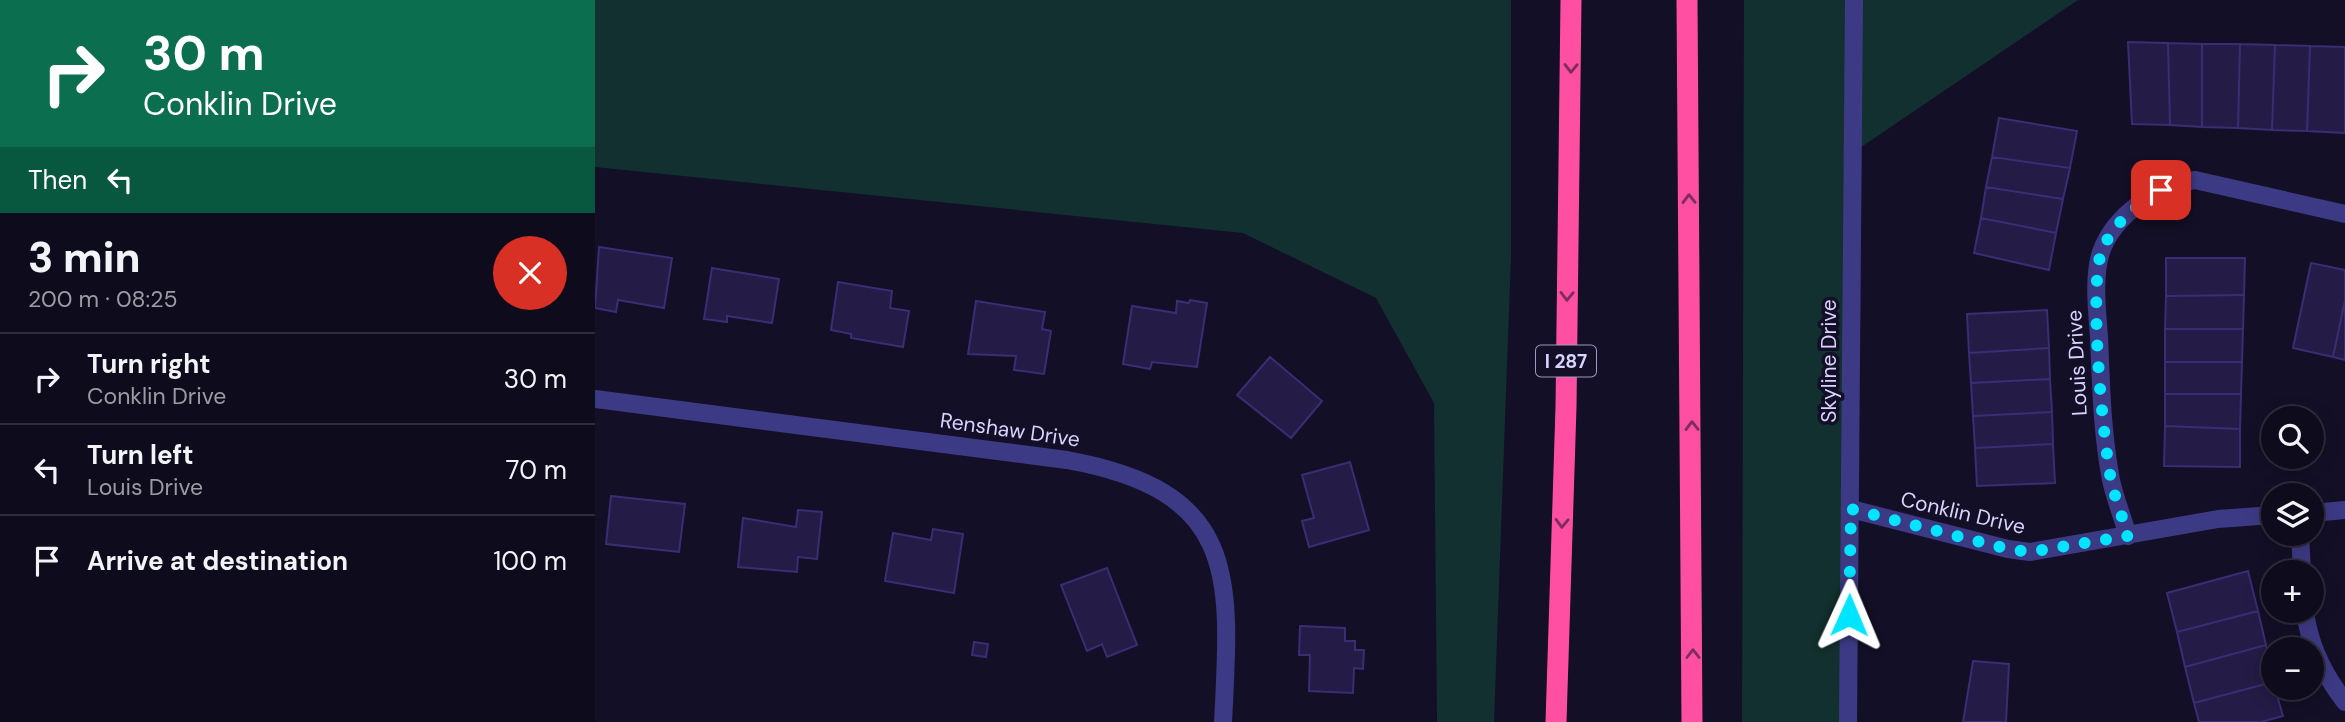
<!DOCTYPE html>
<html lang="en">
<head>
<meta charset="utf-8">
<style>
	body { margin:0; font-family:"DM Sans",sans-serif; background:#171425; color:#f1f3f6; height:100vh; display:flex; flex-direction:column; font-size:26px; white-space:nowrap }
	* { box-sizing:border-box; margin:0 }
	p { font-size:23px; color:#9b9ba3 }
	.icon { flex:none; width:38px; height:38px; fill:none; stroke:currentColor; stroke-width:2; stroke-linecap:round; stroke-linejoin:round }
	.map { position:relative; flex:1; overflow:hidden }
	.drawer { display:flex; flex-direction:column; background:#0e0b1c; width:595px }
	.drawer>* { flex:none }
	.banner { background:#0b6e4f; color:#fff; overflow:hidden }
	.fabs { position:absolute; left:1666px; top:406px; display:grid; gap:14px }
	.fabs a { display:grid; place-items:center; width:63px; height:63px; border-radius:50%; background:#0e0b1c; box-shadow:0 4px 18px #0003,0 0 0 2px #2e2b3b; font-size:35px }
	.pin { position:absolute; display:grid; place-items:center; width:60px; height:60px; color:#fff; margin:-30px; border-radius:14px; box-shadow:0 4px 10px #0006 }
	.me { position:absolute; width:77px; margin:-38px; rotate:1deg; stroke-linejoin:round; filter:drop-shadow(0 0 5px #0008) }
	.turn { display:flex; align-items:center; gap:24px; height:147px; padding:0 28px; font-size:32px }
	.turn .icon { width:91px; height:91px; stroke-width:2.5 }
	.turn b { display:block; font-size:49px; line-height:60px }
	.then { display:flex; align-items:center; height:66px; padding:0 28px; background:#0003; gap:14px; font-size:26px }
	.round { display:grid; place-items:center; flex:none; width:74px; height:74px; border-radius:37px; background:#171425 }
	.overview { display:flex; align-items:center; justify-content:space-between; height:119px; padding:0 28px }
	h1 { font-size:42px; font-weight:800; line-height:52px }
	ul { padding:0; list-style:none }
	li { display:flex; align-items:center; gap:21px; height:91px; padding:0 28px; border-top:2px solid #2e2b3b }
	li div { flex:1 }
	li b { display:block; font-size:26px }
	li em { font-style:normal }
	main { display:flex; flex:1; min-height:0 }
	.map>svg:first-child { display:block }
	.green { fill:#12302f }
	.building { fill:#241b47; stroke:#3b2d73; stroke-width:2 }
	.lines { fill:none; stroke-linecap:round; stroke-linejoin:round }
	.minor { stroke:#3d3a85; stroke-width:18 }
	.highway { stroke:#ff4fa3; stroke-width:21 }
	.oneway { stroke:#7d2c5e }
	.route { stroke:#00e5ff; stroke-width:12; stroke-dasharray:0 21.6 }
	.labels { text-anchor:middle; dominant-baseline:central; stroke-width:7; stroke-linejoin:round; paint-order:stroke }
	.shield { fill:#130f26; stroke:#9e99be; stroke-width:2 }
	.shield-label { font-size:19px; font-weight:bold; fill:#d9d4ff }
	.street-label { font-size:21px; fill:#d9d4ff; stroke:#130f26 }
</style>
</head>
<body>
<main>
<section class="drawer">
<div class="banner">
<div class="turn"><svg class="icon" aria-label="right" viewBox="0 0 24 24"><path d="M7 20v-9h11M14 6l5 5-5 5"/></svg><div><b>30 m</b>Conklin Drive</div></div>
<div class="then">Then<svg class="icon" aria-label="left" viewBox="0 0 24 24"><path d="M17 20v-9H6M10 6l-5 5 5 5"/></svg></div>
</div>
<div class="overview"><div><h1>3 min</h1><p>200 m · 08:25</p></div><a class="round" style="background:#d93025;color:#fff"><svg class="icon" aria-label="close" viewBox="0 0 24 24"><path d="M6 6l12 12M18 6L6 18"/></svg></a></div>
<ul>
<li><svg class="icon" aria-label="right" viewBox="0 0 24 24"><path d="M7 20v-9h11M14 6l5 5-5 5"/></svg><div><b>Turn right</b><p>Conklin Drive</p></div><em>30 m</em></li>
<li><svg class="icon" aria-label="left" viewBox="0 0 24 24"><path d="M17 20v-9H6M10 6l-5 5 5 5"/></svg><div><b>Turn left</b><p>Louis Drive</p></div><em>70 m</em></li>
<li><svg class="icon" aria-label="arrive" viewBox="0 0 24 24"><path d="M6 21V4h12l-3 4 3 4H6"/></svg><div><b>Arrive at destination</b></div><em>100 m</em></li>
</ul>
</section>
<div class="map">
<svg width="1750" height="722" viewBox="0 0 1750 722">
	<rect width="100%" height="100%" fill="#130f26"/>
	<!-- green -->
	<path class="green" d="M0,0H916V256L899,722H842L839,403L781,298L648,233L0,167Z
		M1149,0H1483L1259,152L1252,722H1147Z"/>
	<!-- building -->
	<path class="building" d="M1533,42L1573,43L1575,125L1537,124Z
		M1573,43L1607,44V127L1575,125Z
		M1607,44H1645L1643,128L1607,127Z
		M1645,44L1680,45L1677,130L1643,128Z
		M1680,45L1715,46L1712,131L1677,130Z
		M1715,46L1750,47V133L1712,131Z
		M1404,118L1482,131L1475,168L1397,157Z
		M1397,157L1475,168L1468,199L1391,187Z
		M1391,187L1468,199L1461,233L1386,218Z
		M1386,218L1461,233L1454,270L1379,253Z
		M4,247L77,258L69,308L23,300L21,312L0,308Z
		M1571,258H1650L1649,295L1571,296Z
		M1716,263L1750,270V300L1738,357L1698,348Z
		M117,268L184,279L177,323L132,316V322L109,319Z
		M243,282L297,291L295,308L314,311L308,347L256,338V334L236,330Z
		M1649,295L1648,329H1570L1571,296Z
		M595,300L612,303L602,367L557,362L555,369L528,364L537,306L581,313L582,301L594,303Z
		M1750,300V360L1738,357Z
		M381,301L450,312L447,329L456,331L449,374L419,370L421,356L373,354Z
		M1452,310L1454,348L1374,353L1372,314Z
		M1570,329H1648L1647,362H1570Z
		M1454,348L1455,379L1376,383L1374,353Z
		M675,357L727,401L696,438L642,395Z
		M1570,362H1647L1646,394H1570Z
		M1455,379L1457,412L1378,416L1376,383Z
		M1570,394H1646L1645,429L1570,426Z
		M1457,412L1458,444L1380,448L1378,416Z
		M1570,426L1645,429V467L1569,466Z
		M1458,444L1460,483L1382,486L1380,448Z
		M755,462L774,530L714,547L707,521L719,518L707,475Z
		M16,496L90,504L84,552L11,544Z
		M203,510L227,512L222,559L203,557L202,572L143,567L148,518L201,527Z
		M338,529L368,534L359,593L290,581L298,533L336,540Z
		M512,568L542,645L512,657L507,644L492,651L466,585Z
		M1653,571L1663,611L1582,632L1572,593Z
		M1663,611L1671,645L1590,667L1582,632Z
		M705,626L750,628V641H760V650H769L768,669L759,668L758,693L714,691L715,655H704Z
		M379,642L393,644L391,657L377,655Z
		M1671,645L1678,682L1599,703L1590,667Z
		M1378,661L1414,664L1411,722H1368Z
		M1678,682L1688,716L1666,722H1604L1599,703Z"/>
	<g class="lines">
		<!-- minor -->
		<path class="minor" d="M0,399L472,460C643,491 636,574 628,722
			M1256,509L1413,549L1435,552L1623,519L1678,515
			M1717,513L1750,510
			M1705,534L1707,572
			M1533,536C1528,518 1520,499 1516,480C1507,433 1506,384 1504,337C1502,310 1498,277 1506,252C1520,213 1562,187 1600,180L1750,214
			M1710,611C1714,645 1729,675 1750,702
			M1253,722L1259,0"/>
		<!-- highway -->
		<path class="highway" d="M1092,0L1097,722
			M961,722L971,407L976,0"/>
	</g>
	<!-- one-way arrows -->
	<defs><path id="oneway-chevron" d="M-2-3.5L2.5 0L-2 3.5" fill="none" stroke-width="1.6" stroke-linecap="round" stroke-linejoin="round" transform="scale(1.75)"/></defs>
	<g class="oneway">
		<use href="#oneway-chevron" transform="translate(976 68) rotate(91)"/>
		<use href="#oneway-chevron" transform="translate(1094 199) rotate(-91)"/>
		<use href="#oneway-chevron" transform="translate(972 296) rotate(91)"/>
		<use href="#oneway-chevron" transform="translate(1097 426) rotate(-91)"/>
		<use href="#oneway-chevron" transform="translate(967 523) rotate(92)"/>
		<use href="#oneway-chevron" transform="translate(1098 654) rotate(-90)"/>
	</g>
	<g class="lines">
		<!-- route -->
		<path class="route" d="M1254,615L1256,509L1413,549L1435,552L1533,536C1528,518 1520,499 1516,480C1508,439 1493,285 1507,250C1519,223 1542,204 1566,190"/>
	</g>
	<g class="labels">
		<!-- shield labels -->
		<rect class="shield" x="941" y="345.5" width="60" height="31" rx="5"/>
		<g class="shield-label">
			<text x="971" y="361">I 287</text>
		</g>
		<!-- street labels -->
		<g class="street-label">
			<text transform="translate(1234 361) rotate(-90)">Skyline Drive</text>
			<text transform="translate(1482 363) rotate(-93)">Louis Drive</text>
			<text transform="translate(415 430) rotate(8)">Renshaw Drive</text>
			<text transform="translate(1368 513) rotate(13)">Conklin Drive</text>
		</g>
	</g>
</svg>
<div class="fabs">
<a><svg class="icon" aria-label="search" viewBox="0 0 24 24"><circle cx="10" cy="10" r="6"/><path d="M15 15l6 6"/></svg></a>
<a><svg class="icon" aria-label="layers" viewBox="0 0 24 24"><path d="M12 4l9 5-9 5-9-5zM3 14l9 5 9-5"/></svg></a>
<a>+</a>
<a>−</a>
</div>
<div class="pin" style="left:1566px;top:190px;background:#d93025"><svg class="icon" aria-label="arrive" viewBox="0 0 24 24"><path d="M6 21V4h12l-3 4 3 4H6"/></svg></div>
<svg class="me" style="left:1254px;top:615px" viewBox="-20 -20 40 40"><path d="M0-17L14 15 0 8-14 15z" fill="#00e5ff" stroke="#fff" stroke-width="4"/></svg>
</div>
</main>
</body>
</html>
